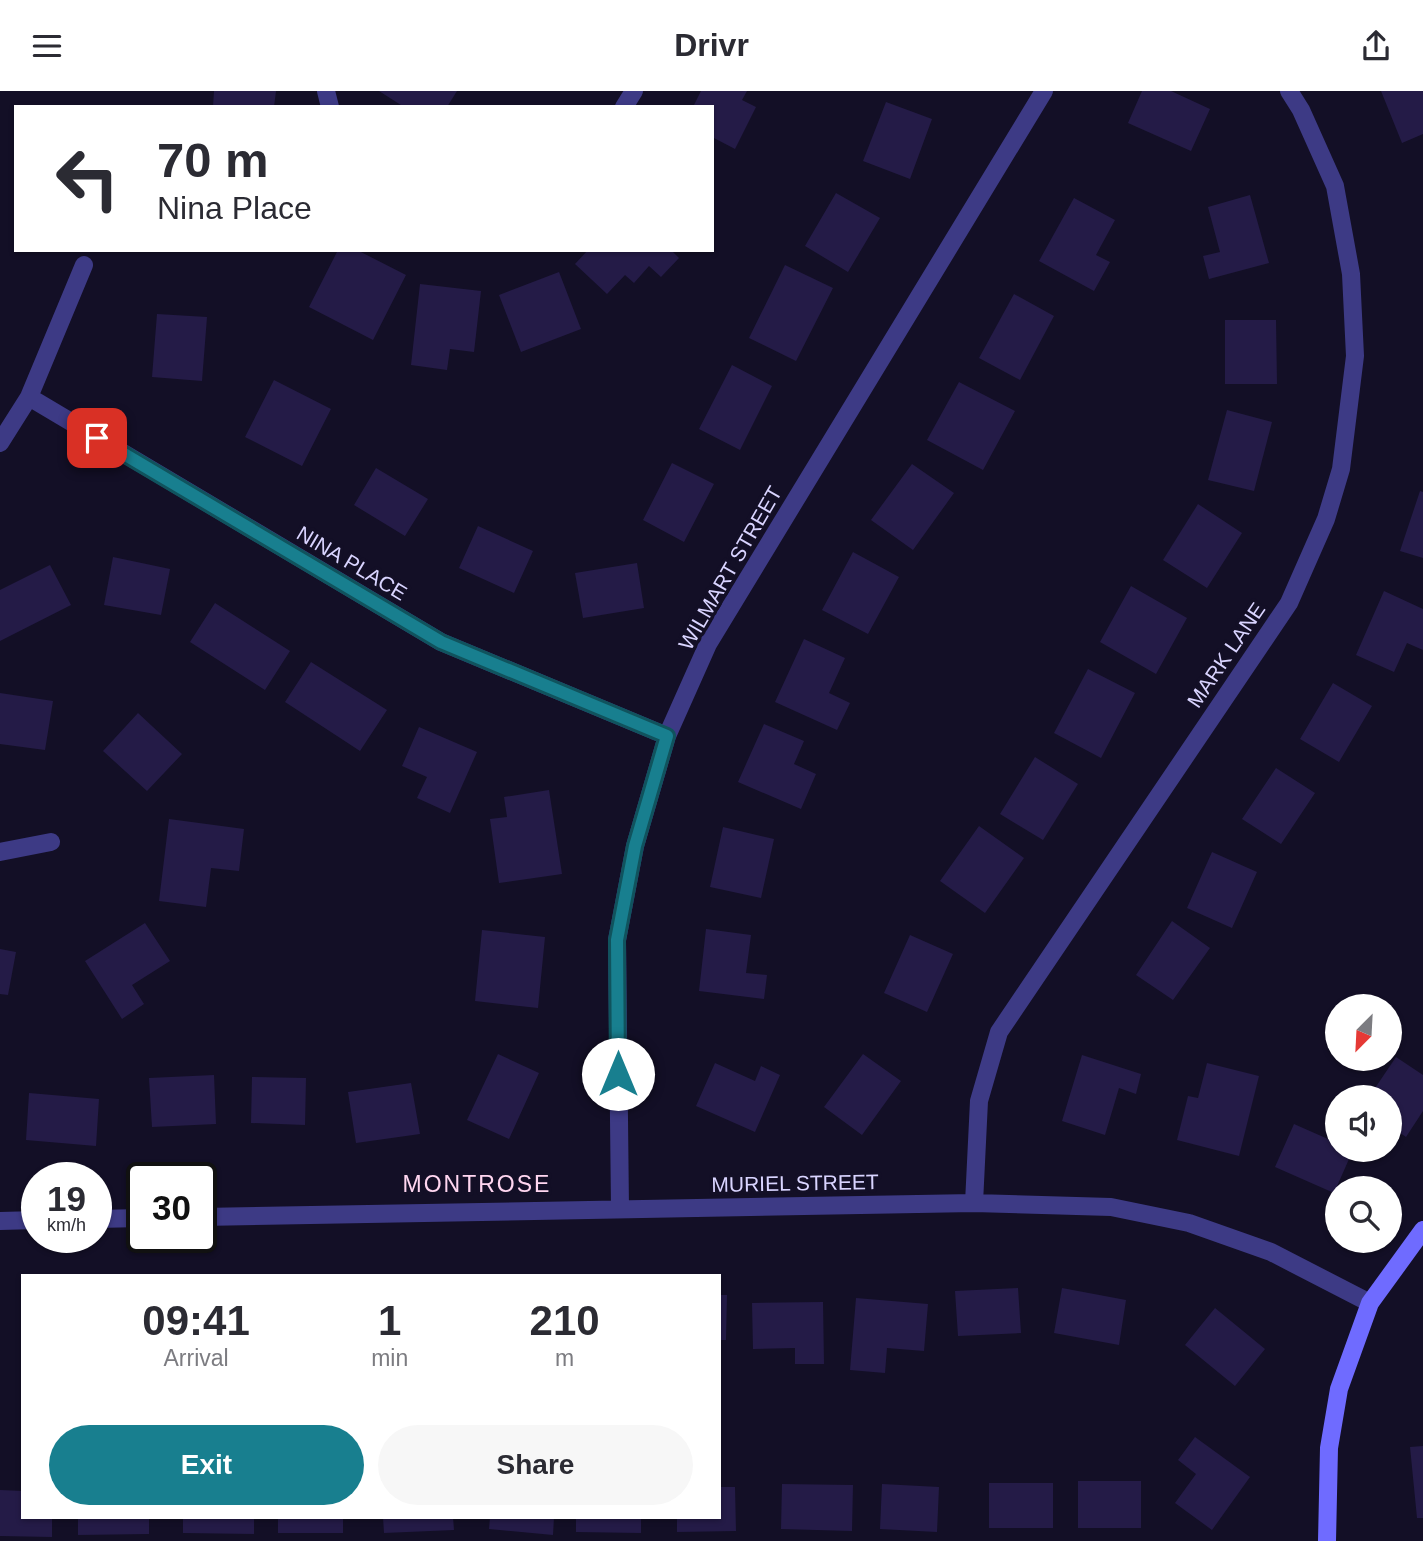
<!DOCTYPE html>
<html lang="en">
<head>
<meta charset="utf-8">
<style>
	body { margin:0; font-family:Helvetica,sans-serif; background:#f7f7f7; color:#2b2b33; height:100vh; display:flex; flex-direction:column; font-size:26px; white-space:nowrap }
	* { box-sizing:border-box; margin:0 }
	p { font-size:23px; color:#7c7c81 }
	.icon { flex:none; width:38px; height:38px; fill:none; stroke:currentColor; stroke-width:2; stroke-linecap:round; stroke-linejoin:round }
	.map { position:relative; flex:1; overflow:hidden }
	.details { position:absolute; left:21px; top:1183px; width:700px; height:245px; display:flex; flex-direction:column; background:#fff; border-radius:0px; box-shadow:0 2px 5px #0004 }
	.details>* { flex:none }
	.guide { position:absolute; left:14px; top:14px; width:700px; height:147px; border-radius:0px; box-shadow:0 2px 5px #0004; background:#fff; color:#2b2b33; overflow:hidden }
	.needle { width:46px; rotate:204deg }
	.fabs { position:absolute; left:1325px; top:903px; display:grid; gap:14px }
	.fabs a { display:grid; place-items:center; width:77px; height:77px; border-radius:50%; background:#fff; box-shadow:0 2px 5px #0004; font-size:35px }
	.speed { position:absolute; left:21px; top:1071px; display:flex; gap:14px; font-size:35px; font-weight:700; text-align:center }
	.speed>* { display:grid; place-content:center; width:91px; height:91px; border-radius:50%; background:#fff; box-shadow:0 2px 5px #0004; line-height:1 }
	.speed small { font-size:18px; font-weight:400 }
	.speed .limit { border:4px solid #111; border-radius:10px; background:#fff; color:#111 }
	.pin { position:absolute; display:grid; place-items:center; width:60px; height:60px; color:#fff; margin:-30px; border-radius:14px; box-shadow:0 4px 10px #0006 }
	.me { position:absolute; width:77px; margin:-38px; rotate:0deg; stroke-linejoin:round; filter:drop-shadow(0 0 5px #0008) }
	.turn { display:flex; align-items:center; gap:24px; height:147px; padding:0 28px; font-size:32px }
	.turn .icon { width:91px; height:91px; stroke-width:2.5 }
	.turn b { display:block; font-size:49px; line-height:60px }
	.eta { display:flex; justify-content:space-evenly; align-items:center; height:119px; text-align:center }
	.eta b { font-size:42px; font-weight:600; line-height:49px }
	.button { display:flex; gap:14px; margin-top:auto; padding:14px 28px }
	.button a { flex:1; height:80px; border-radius:42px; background:#187f8f; color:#fff; font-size:28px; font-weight:600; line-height:80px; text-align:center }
	.button a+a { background:#f7f7f7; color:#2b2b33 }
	header { display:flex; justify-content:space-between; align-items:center; height:91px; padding:0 28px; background:#fff; font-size:32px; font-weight:600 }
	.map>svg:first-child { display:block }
	.building { fill:#241b47 }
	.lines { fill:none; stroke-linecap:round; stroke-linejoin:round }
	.street { stroke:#3d3a85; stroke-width:18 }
	.secondary { stroke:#6f6bff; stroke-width:18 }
	.route-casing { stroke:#10535d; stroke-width:18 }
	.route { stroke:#187f8f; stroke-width:12 }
	.labels { text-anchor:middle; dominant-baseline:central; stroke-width:7; stroke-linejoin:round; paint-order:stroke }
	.street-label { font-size:21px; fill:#d9d4ff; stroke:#130f26 }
	.neighbourhood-label { font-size:23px; letter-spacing:2px; fill:#ffd6f0; stroke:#130f26 }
</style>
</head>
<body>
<header><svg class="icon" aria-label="menu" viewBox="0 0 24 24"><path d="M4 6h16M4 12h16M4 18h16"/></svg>Drivr<svg class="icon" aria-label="share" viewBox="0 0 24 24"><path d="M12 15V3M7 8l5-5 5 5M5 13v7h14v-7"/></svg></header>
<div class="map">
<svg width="1423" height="1450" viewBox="0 0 1423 1450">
	<rect width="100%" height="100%" fill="#130f26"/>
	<!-- building -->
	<path class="building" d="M214,0H276L274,16H213Z
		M379,0H457L447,16H404Z
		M701,0H747L742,9L756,16L735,58L712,46V16H693Z
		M1142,0H1171L1210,18L1191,60L1128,32Z
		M1381,0H1423V43L1402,52Z
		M886,11L932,28L910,88L863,70Z
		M836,102L880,127L848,181L805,155Z
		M1250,104L1269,172L1209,188L1203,165L1220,161L1208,116Z
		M1074,107L1115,129L1096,164L1110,171L1094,200L1039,170Z
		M338,159H357L406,184L373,249L309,216Z
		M588,159H671L679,167L661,186L649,175L634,192L625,184L607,203L575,173Z
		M785,174L833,197L796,270L749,247Z
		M559,181L581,238L521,261L499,204Z
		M420,193L481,200L474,261L450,258L447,279L411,274Z
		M1014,203L1054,225L1020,289L979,267Z
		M157,223L207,226L202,290L152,286Z
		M1225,229H1276L1277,293H1225Z
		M732,274L772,295L740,359L699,338Z
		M274,289L331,318L302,375L245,346Z
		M959,291L1015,320L983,379L927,349Z
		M1227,319L1272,331L1254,400L1208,389Z
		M672,372L714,393L684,451L643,429Z
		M912,373L954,402L913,459L871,429Z
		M376,377L428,408L405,445L354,414Z
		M1420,400L1423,401V467L1400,460Z
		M1198,413L1242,442L1207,497L1163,469Z
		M478,435L533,460L514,502L459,477Z
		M853,461L899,486L868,543L822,519Z
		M113,466L170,478L161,524L104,514Z
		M637,472L644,517L583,527L575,482Z
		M50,474L71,514L0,550V499Z
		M1131,495L1187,527L1156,583L1100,551Z
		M1384,500L1423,518V559L1407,552L1394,581L1356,564Z
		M215,512L290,560L265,599L190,551Z
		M804,548L845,567L829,602L850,612L837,639L775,611Z
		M311,571L387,619L360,660L285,611Z
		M1088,578L1135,602L1101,667L1054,642Z
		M1333,592L1372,615L1339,671L1300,648Z
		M0,602L53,610L45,659L0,653Z
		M138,622L182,663L147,700L103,660Z
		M764,633L804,650L794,673L816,683L801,718L738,691Z
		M419,636L477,661L450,722L417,707L427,686L402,675Z
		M1035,666L1078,693L1043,749L1000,723Z
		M1276,677L1315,702L1281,753L1242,728Z
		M549,699L562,783L499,792L490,728L507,726L504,706Z
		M169,728L244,738L239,780L211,777L206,816L159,810Z
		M979,735L1024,767L985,822L940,790Z
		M723,736L774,748L761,807L710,796Z
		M1212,761L1257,781L1232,837L1187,817Z
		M1172,830L1210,857L1173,909L1136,884Z
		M145,832L170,870L132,894L144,913L122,928L85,870Z
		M706,838L751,844L746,882L767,884L764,908L699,900Z
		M482,839L545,846L538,917L475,910Z
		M910,844L953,863L927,921L884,902Z
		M0,858L16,861L8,904L0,903Z
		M498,963L539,982L509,1048L467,1029Z
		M863,963L901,990L862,1044L824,1016Z
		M1082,964L1141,983L1136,1003L1119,997L1105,1044L1062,1030Z
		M1396,966L1423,984V1020L1406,1046L1390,1035V1006H1369Z
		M715,972L755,990L761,975L780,984L755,1041L696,1015Z
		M1207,972L1259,985L1239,1065L1177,1049L1188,1005L1198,1007Z
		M214,984L216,1033L152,1036L149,987Z
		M252,986L306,987L305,1034L251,1032Z
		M411,992L420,1043L356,1052L348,1001Z
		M29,1002L99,1008L96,1055L26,1049Z
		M1294,1033L1337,1052V1059H1353L1334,1102L1275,1076Z
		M1018,1197L1021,1242L958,1245L955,1200Z
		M1062,1197L1126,1209L1119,1254L1054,1242Z
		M719,1204H727L726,1249H719Z
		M856,1207L928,1213L924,1260L887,1257L885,1282L850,1279Z
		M823,1211L824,1273H795V1257L753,1258L752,1212Z
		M1215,1217L1265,1258L1235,1295L1185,1254Z
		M1195,1346L1250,1386L1212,1439L1175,1412L1196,1383L1178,1369Z
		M1423,1355V1427H1417L1410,1356Z
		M1078,1390H1141V1437H1078Z
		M989,1392H1053V1437H989Z
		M782,1393L853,1394L852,1440L781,1438Z
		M882,1393L939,1396L937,1441L880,1438Z
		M719,1396H735L736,1440L677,1441V1426H719Z
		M0,1399L23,1400V1426H52V1446L0,1445Z
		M78,1426H149V1443L78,1444Z
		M183,1426H254V1443L183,1442Z
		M278,1426H343V1442H278Z
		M383,1426H453L454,1439L384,1442Z
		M490,1426H554L553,1444L489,1438Z
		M576,1426H641V1442L576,1441Z"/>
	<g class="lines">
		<!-- street -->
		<path class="street" d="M326,0L330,16
			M624,16L634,0
			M29,306L441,551L667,645
			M0,352L29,306L84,174
			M0,761L51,751
			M974,1112L979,1010L999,941L1289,512L1326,428L1341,378L1355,265L1351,183L1335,95L1301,19L1289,0
			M620,1117L617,849L635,755L667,645L708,553L1044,0
			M201,1126L974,1112L1111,1116L1189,1132L1271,1161L1370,1212
			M96,1128L142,1127
			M0,1130L37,1129"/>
		<!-- secondary -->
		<path class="secondary" d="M1327,1450L1329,1357L1339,1298L1370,1212L1423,1139"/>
	</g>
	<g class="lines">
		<defs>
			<path id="route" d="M97,347L441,551L667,645L635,755L617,849L618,983"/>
		</defs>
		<!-- route casing -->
		<use href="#route" class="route-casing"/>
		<!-- route -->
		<use href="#route" class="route"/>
	</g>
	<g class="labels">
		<!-- street labels -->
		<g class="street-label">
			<text transform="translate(352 472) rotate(31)">NINA PLACE</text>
			<text transform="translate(730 477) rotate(-60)">WILMART STREET</text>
			<text transform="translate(1226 564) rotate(-56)">MARK LANE</text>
			<text transform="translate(795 1092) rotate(-1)">MURIEL STREET</text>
		</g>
		<!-- neighbourhood labels -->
		<g class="neighbourhood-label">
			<text x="477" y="1093">MONTROSE</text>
		</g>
	</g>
</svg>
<div class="fabs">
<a><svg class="needle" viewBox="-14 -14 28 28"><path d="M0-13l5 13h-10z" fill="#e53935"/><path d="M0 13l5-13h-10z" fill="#7c7c81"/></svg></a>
<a><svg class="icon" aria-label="sound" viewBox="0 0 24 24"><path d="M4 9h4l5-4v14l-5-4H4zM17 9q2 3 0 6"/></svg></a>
<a><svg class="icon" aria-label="search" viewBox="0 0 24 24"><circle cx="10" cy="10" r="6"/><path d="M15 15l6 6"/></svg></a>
</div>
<div class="speed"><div>19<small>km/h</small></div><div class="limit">30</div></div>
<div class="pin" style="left:97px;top:347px;background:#d93025"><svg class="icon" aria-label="arrive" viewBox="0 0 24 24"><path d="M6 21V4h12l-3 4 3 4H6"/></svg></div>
<svg class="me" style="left:618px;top:983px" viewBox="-20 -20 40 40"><circle r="19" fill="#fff"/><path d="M0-13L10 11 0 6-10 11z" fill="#187f8f"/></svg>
<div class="guide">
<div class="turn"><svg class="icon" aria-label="left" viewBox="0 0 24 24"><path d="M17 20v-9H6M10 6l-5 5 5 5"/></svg><div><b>70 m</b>Nina Place</div></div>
</div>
<section class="details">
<div class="eta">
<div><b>09:41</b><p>Arrival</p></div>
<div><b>1</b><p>min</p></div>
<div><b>210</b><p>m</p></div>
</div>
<div class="button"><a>Exit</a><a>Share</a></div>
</section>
</div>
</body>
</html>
